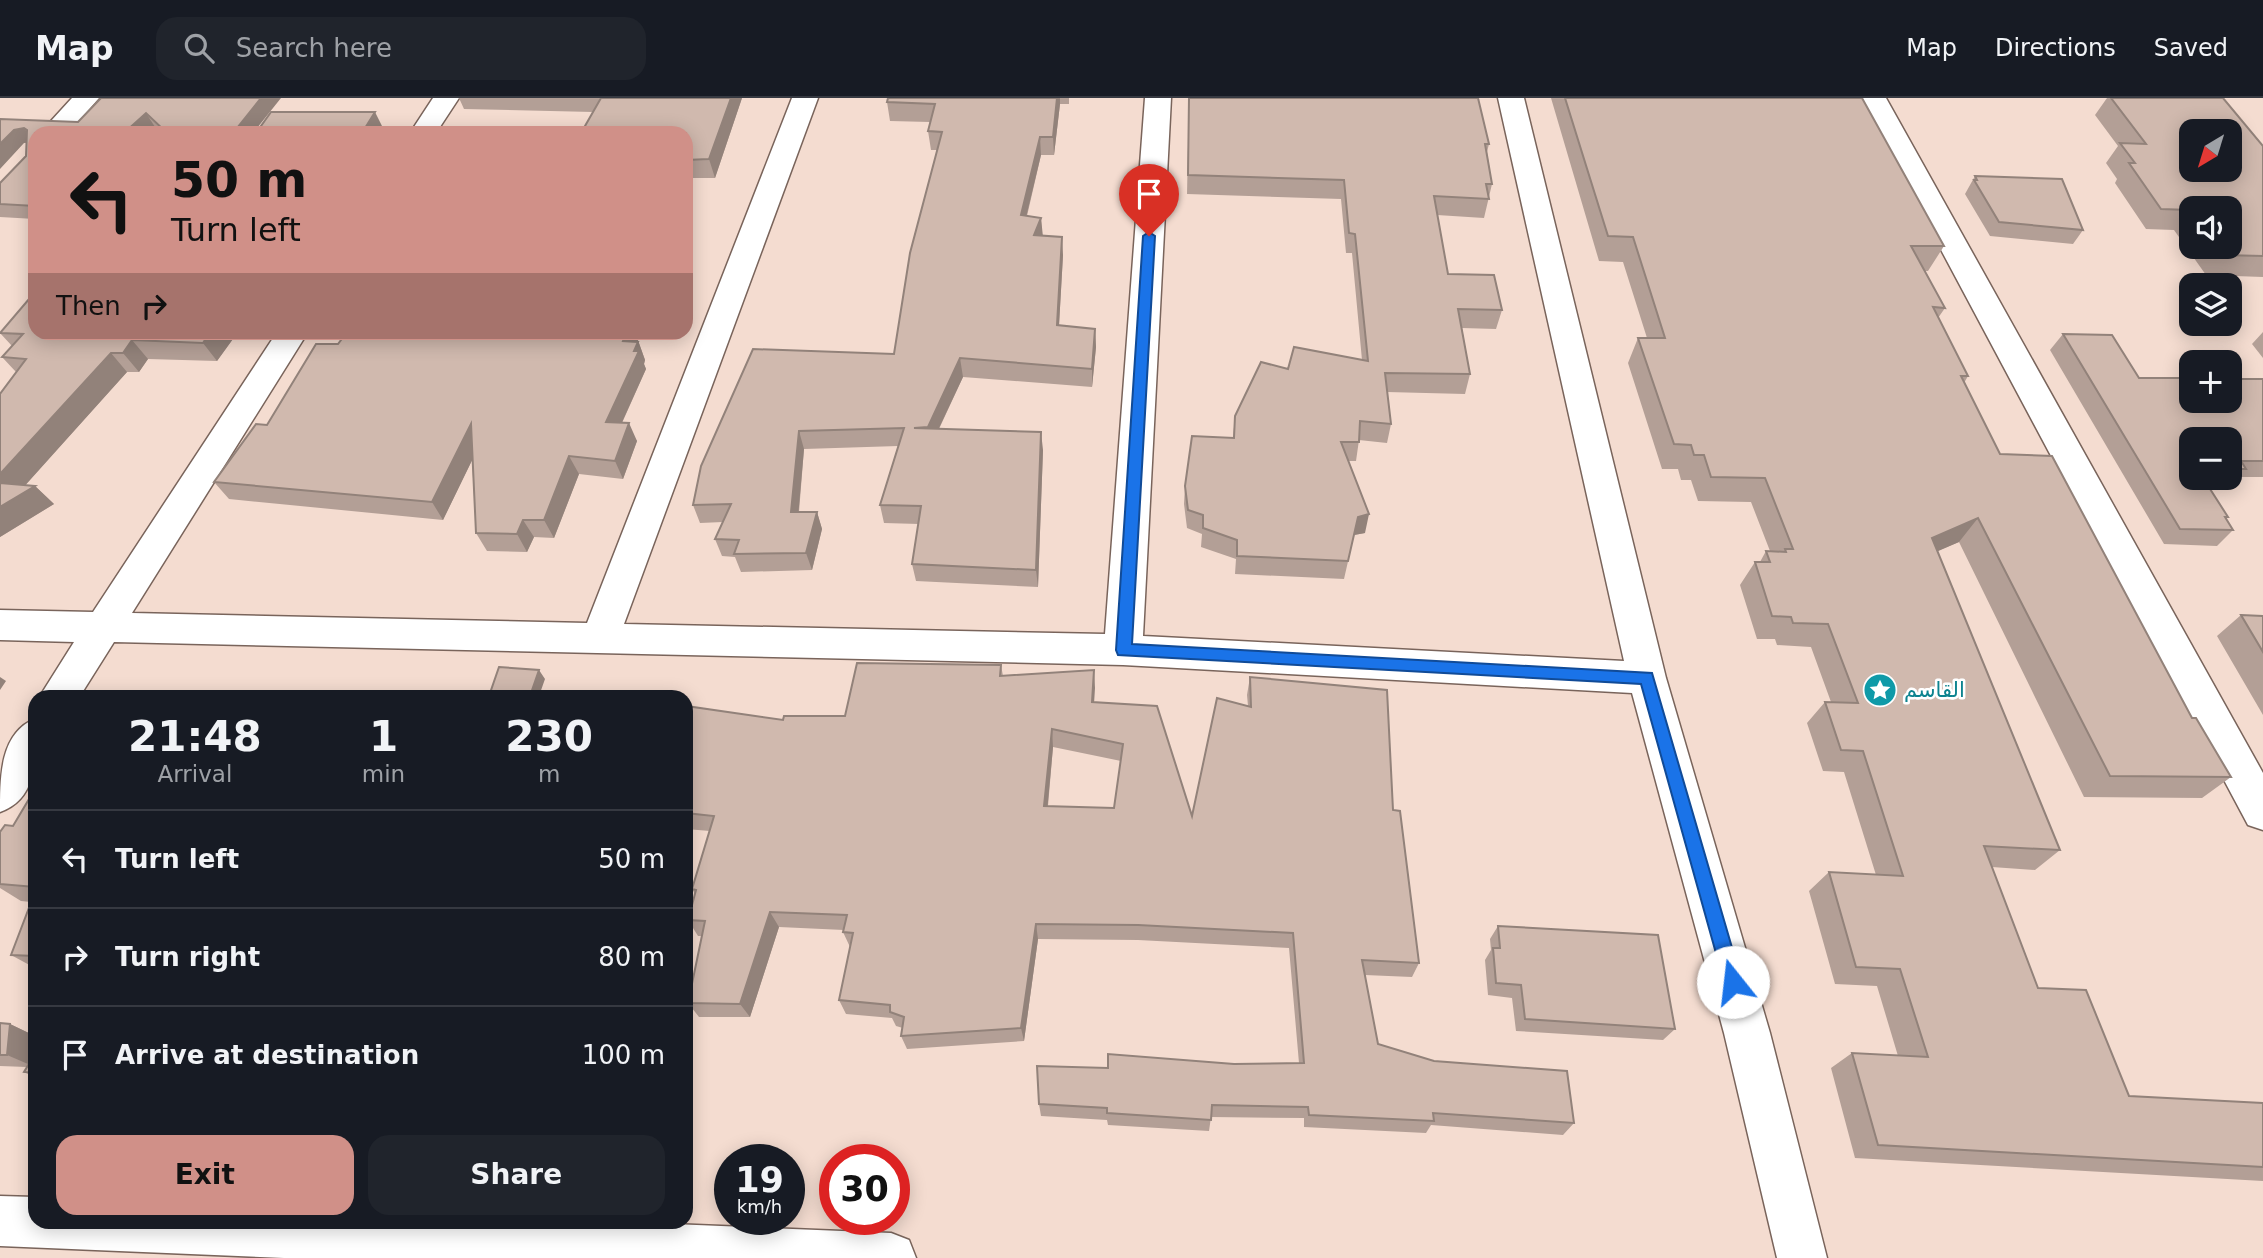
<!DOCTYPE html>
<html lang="en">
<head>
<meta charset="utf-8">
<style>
	body { margin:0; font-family:"DejaVu Sans","Noto Sans Arabic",sans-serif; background:#20242c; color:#f1f3f6; height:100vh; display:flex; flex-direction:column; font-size:26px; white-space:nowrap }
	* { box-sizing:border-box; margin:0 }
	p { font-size:23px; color:#9ea1a6 }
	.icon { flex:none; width:38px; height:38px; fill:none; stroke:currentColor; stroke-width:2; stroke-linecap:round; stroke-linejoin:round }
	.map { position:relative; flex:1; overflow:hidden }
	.sheet { position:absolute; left:28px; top:592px; width:665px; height:539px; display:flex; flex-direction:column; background:#171b24; border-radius:21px; box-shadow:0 4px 18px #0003 }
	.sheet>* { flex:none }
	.banner { position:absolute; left:28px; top:28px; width:665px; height:214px; border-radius:21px; box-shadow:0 4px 18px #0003; background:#d09088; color:#111; overflow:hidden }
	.needle { width:46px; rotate:218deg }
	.controls { position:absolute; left:2179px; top:21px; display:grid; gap:14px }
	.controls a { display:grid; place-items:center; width:63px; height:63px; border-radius:14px; background:#171b24; box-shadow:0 4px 18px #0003; font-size:35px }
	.speed { position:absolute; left:714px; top:1046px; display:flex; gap:14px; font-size:35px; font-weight:700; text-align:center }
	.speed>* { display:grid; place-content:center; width:91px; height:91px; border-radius:50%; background:#171b24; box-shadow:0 4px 18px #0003; line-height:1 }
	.speed small { font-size:18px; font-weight:400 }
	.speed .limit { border:10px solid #d22; background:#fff; color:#111 }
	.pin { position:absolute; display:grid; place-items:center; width:60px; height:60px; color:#fff; margin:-72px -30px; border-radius:50% 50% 50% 0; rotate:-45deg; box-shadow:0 0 7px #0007 }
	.pin .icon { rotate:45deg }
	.me { position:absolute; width:77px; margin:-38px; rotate:344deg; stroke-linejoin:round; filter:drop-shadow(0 0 5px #0008) }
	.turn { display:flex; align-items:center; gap:24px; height:147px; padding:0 28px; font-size:32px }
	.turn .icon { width:91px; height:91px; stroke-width:2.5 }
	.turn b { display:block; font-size:49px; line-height:60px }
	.then { display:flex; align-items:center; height:66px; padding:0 28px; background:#0003; gap:14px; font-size:26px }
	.eta { display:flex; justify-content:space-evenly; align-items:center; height:119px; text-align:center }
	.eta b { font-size:42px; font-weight:800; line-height:49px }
	.primary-button { display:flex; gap:14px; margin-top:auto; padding:14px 28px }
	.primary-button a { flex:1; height:80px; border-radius:21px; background:#d09088; color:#111; font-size:28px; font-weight:800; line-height:80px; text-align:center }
	.primary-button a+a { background:#20242c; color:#f1f3f6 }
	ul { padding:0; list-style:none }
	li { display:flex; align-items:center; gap:21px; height:98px; padding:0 28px; border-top:2px solid #363941 }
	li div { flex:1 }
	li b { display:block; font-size:26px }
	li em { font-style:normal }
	header { display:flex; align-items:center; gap:42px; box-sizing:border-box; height:98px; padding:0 35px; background:#171b24; border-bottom:2px solid #363941 }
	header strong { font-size:33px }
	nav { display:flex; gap:38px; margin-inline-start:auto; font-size:24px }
	.search { width:490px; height:63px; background:#20242c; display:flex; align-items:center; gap:18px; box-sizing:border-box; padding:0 24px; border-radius:21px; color:#9ea1a6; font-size:26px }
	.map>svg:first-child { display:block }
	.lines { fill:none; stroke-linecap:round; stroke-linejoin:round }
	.minor-casing { stroke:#79645b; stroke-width:3 }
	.tertiary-casing { stroke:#79645b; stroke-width:3 }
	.minor { fill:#fff; fill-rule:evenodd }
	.tertiary { fill:#fff; fill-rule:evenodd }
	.wall { fill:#b39f96; fill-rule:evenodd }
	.shaded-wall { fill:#92827a }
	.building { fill:#d0b9ae; stroke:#92827a; stroke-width:2; fill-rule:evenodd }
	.route { fill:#1a73e8; stroke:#114b97; stroke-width:2 }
	.labels { text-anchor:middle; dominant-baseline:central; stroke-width:5; stroke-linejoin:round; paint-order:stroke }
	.culture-label { font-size:21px; fill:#0d838f; stroke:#fff; text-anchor:start }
</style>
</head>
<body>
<header>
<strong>Map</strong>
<div class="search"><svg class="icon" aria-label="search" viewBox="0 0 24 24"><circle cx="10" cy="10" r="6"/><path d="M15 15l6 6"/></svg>Search here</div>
<nav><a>Map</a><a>Directions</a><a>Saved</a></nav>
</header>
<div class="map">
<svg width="2263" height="1160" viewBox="0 0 2263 1160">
	<rect width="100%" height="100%" fill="#f4dcd0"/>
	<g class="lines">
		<defs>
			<path id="minor" d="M72,0H99L68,35H40Z
				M433,0H459L436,35H410Z
				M792,0H818L624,526L1105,536L1145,0H1171L1143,538L1624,563L1498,0H1524L1666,580L1770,935L1827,1160H1777L1724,935L1632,595L1123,567L114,544L80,598H40L74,544L0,542V512L93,514L277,234H308L132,515L587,525Z
				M1860,0H1886L2263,675V732L2248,727Z
				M35,621C35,656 40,700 0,714C0,679 0,635 35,621Z"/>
			<path id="tertiary" d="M0,1098L35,1099V1124H623L891,1135L909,1142L916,1160H284L0,1148Z"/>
		</defs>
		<!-- minor casing -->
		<use href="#minor" class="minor-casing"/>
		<!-- tertiary casing -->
		<use href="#tertiary" class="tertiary-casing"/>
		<!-- minor -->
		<use href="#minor" class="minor"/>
		<!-- tertiary -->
		<use href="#tertiary" class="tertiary"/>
	</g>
	<!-- wall -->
	<path class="wall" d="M101,0L253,35H162L155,29L35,35V121L0,119V85L26,58V45H24L0,21L78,24Z
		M459,0H742L715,80H686V35L593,14L464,11Z
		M888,0H1069V6H1060L1054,57H1041L1027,118L1041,120L1042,137L1063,157L1059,227L1095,231L1096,249L1092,289L963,279L939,331L1043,352L1038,489L916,483L912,466L919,426L884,425L880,407L898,348L804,351L799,414H817L822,431L812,472L741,474L735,459L722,458L715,441L723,424L700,425L693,407L894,256L937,52H931L928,33L930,24L890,23L887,4Z
		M1189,0L1489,46L1487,54L1492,86L1484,120L1437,117L1448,176L1502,212L1496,231L1462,230L1470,276L1465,296L1387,294L1391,326L1387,345L1359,342L1356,363H1348L1365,435L1354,437L1344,481L1235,476L1236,461L1201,449L1202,436L1187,430L1184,406L1185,388L1233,340L1235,318L1288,271L1362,262L1352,155H1346L1341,101L1187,96Z
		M1551,0H1862L1944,148L1928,173H1925L1945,210L1938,220L1968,278L1964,285L2000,356L2192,620L2231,679L2202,700L2084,699L1959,444L1937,453L2060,752L2035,772L1992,769L2038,890L2129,998L2263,1005V1083L1855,1060L1831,970L1852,955L1898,958L1877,888L1835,886L1809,793L1829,774L1876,777L1844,674L1823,673L1807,625L1825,604H1831L1811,549L1777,547L1775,541H1757L1740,487L1755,464H1760L1766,453H1770L1751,404L1698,403L1691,382H1681L1678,371H1662L1628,265L1638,240H1647L1623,164L1599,163Z
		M2107,0H2223L2263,48V179L2206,177L2174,132L2146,131L2115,85L2117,81L2106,65L2118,48L2095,17ZM2191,110L2230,149H2191Z
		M1975,78L2083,132L2073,146L1990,138L1965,96Z
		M238,234L217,263L148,261L139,274H127L25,387L35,388L54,406L0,439L16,274L2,259L12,248L0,235Z
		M347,234H635L645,262L644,266L646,271L622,325L637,343L623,381L579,376L554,440L534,439L527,454L487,453L476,435L472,362L443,422L229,401L214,384L267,327L338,246Z
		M2263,234V260L2252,246Z
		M2063,236L2139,280L2263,281V379H2239L2231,387L2207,386L2228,419L2226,420L2233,432L2217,448L2164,446L2050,252ZM2191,341H2230V380H2191Z
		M2241,517L2263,518V617L2217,538Z
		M1001,567L1003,578L1094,572V604L1192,718L1248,608L1247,597L1250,579L1393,712L1419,865L1412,879L1365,877L1378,946L1574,1025L1563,1037L1431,1027L1426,1035L1304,1029V1020L1211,1019L1209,1033L1108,1027L1107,1022L1041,1018L1039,1006L1108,970L1234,966L1299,965L1289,850L1138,842L1038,841L1024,943L907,951L901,938L903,930L896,928L892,920L846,916L839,902L850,849L843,834L844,832L779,829L750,919H699L688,905L702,838H698L688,822L695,796L692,791L710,733L686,731V608L783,622L845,618ZM1053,649L1121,663L1114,710L1048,708Z
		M35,691V870L11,857L31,804L21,803L0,790V734L13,728Z
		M1498,828L1675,931L1663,942L1516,933L1512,900L1488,897L1485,862L1491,852L1490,841Z
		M0,925L10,926L35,938V979L24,974L27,969L0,968Z"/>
	<!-- shaded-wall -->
	<path class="shaded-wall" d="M261,0H281L253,35H233Z
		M731,0H742L715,80L709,61Z
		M1057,0H1060V6L1054,57L1053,39Z
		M375,14L384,32L382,35H362Z
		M146,15L155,29L148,35H124Z
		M24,30L34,43L24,45L0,71V46L14,32Z
		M1040,39L1041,57L1022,136L1021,117Z
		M1041,120L1043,139L1034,137Z
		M1062,139L1063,157L1058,245L1057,227Z
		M1095,231L1096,249L1092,289V271Z
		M210,234H238L217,263L203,245Z
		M627,234H635L645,262L644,266L646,271L614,342L606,324L623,243Z
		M132,242L148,261L139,274L123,255Z
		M111,255L127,274L13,401L35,388L54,406L0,439V376Z
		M960,260L963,279L931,347L928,329Z
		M629,325L637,343L623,381L615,363Z
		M471,326L481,344L443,422L432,404Z
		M799,333L804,351L797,431L791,414Z
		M1041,334L1043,352L1038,489L1036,472Z
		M569,358L579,376L554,440L544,422Z
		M817,414L822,431L812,472L806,455Z
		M1369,416L1365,435L1354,437L1358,419Z
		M1978,420L1959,444L1913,464L1932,440Z
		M523,422L534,439L527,454L517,436Z
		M539,572L545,581L539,598H530Z
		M1094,572L1095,590L1093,622L1092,604Z
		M0,579L6,583L0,592Z
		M1052,631L1053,649L1046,725L1044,708Z
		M770,814L779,829L750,919L740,906Z
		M1036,826L1038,841L1024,943L1021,930Z
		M10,926L35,938V969L7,957Z"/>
	<!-- building -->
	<path class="building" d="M101,0H261L233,35H167L146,15L124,35H35V108L0,106V85L26,58L27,32L24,30L14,32L0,46V21L78,24Z
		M601,0H731L709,61L686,62V35H581Z
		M888,0H1057L1053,39H1040L1021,117L1041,120L1034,137L1062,139L1057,227L1095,231L1092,271L960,260L928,329L914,330L1041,334L1036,472L912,466L921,408L880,407L904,330L799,333L791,414H817L806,455L734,456L739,442L715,441L731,406L693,407L701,368L753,251L894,256L910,155L942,34L928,33L935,6L887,4Z
		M1189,0H1478L1489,46H1485L1492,86H1486L1489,101L1434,98L1448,176L1494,177L1502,212L1458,211L1470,276L1385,275L1391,326L1360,323L1359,344H1341L1369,416L1358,419L1348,463L1237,458V442L1203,430V417L1188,412L1185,388L1192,338L1234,340L1235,318L1261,264L1288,271L1294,249L1368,263L1355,136L1349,135L1344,82L1188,77Z
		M1565,0H1862L1944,148H1911L1945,210L1933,209L1968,278H1961L2000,356L2052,358L2192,620H2196L2231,679L2110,678L1978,420L1932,440L2060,752L1984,748L2038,890L2086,892L2129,998L2263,1005V1069L1878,1047L1852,955L1928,959L1900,871L1856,869L1829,774L1903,778L1863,653L1841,652L1825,604L1858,605L1828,526L1793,525L1791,519L1772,518L1755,464H1770L1766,453L1786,454L1785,451H1793L1765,380L1711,379L1704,357H1694L1691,347L1674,346L1638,240H1665L1633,139L1608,138Z
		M2111,0H2223L2263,48V158L2222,157L2217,149H2230V110H2191V114L2189,112L2161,111L2129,65H2135L2120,45L2146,46ZM2191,33H2230V72H2191Z
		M271,14H375L362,35H256Z
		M1975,78L2062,81L2083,132L1999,124L1974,82H1977Z
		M35,194V234H210L203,245L132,242L123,255H111L0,376V296L26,261L2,259L23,236L0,235Z
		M347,234H627L623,243L638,244L634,253H639L606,324L629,325L615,363L569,358L544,422H523L517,436L476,435L471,326L432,404L214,384L256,326L267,327L316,246H338Z
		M2063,236L2112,237L2139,280H2191V303H2230V281H2263V363H2241L2246,371H2230V341H2191V380H2203L2228,419H2225L2233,432L2180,431Z
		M0,385L35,388L0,409Z
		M2241,517L2263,518V554Z
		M857,565L1001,567L1000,578L1094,572L1092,604L1157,608L1192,718L1217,600L1251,609L1250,579L1387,592L1393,712L1400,713L1419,865L1362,862L1378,946L1434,963L1567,973L1574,1025L1433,1015L1434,1023L1309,1017L1308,1009L1212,1007L1211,1022L1107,1015V1010L1039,1006L1037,968L1108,970V956L1234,966L1304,965L1293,835L1138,827L1036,826L1021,930L901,938L904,919L890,914V907L839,902L853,835L843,834L847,817L770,814L740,906L688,905L705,823L688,822L696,792L692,791L714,718L686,715V608L783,622L784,618H845ZM1052,631L1123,646L1114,710L1044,708Z
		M499,569L539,572L530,598H489Z
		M35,691V789L0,786V734L5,727L13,728Z
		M35,794V858L11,857Z
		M1498,828L1658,837L1675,931L1525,921L1521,887L1496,885L1493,850H1500Z
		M0,925L10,926L7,957H0Z
		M35,956V975L24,974Z"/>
	<!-- route -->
	<path class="route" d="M1149,134L1155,138L1132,546L1652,575L1742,884L1740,891L1733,893L1726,891L1724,884L1641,586L1118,557L1116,552L1143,138Z"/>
	<!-- icons -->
	<defs>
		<symbol id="sight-disc" viewBox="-11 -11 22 22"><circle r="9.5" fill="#0f9aa8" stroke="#fff"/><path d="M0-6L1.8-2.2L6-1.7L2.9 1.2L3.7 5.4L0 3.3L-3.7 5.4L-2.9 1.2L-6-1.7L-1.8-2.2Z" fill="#fff"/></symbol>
	</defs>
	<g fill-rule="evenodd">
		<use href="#sight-disc" x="1861" y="573" width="38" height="38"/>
	</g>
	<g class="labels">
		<!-- culture labels -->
		<g class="culture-label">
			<text x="1904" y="592">القاسم</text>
		</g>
	</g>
</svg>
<div class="controls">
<a><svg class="needle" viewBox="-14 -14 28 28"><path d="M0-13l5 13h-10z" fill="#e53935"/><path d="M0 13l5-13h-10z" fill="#9ea1a6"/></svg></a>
<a><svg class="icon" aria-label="sound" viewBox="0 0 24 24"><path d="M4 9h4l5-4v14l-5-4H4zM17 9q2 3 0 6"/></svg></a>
<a><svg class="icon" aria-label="layers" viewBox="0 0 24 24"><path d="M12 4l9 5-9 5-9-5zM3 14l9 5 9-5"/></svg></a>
<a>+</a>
<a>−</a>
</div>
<div class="speed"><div>19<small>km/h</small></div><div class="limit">30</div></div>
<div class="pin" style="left:1149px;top:138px;background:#d93025"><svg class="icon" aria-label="arrive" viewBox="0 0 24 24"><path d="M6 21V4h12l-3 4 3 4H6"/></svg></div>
<svg class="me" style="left:1733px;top:884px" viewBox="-20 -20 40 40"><circle r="19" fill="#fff"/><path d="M0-13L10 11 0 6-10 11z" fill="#1a73e8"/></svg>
<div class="banner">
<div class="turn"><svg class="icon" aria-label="left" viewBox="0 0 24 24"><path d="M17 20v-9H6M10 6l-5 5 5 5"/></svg><div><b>50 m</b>Turn left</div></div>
<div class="then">Then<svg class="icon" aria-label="right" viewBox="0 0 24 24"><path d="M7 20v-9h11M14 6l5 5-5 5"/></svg></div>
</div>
<section class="sheet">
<div class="eta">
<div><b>21:48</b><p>Arrival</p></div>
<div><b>1</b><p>min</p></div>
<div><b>230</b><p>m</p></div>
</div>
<ul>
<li><svg class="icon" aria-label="left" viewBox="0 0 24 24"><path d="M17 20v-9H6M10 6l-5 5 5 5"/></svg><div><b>Turn left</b></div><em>50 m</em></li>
<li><svg class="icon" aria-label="right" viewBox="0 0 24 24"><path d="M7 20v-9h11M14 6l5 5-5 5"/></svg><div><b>Turn right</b></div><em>80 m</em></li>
<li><svg class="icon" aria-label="arrive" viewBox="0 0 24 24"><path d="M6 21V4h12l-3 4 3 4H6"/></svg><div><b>Arrive at destination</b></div><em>100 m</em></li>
</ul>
<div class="primary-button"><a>Exit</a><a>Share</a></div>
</section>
</div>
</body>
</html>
